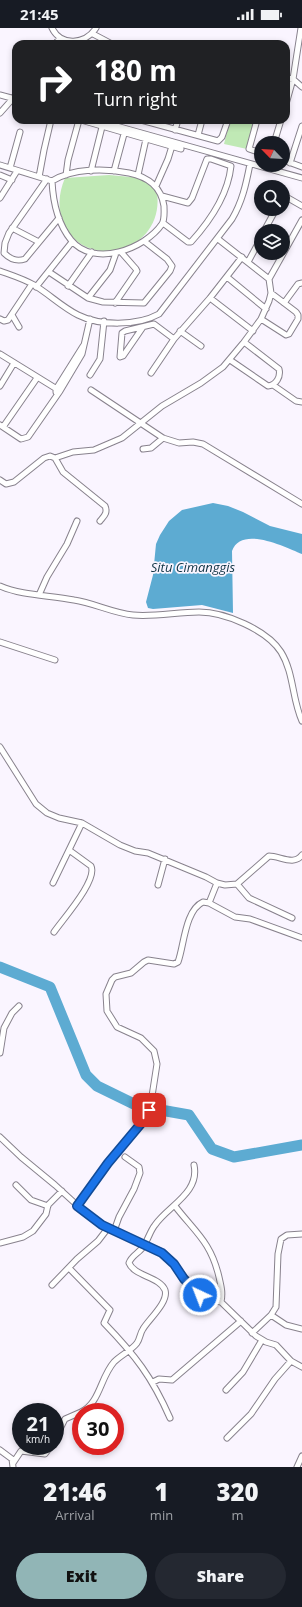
<!DOCTYPE html>
<html lang="en">
<head>
<meta charset="utf-8">
<style>
	body { margin:0; font-family:"Open Sans",sans-serif; background:#242831; color:#f1f3f6; height:100vh; display:flex; flex-direction:column; font-size:15px; white-space:nowrap }
	* { box-sizing:border-box; margin:0 }
	p { font-size:13px; color:#9ea1a6 }
	.icon { flex:none; width:22px; height:22px; fill:none; stroke:currentColor; stroke-width:2; stroke-linecap:round; stroke-linejoin:round }
	.map { position:relative; height:1439px; overflow:hidden }
	.panel { display:flex; flex-direction:column; background:#171b24; flex:1 }
	.panel>* { flex:none }
	.guide { position:absolute; left:12px; top:12px; width:278px; height:84px; border-radius:12px; box-shadow:0 2px 6px #0003; background:#202124; color:#fff; overflow:hidden }
	.needle { width:26px; rotate:295deg }
	.tools { position:absolute; left:254px; top:108px; display:grid; gap:8px }
	.tools a { display:grid; place-items:center; width:36px; height:36px; border-radius:50%; background:#171b24; box-shadow:0 2px 6px #0003; font-size:20px }
	.speed { position:absolute; left:12px; top:1375px; display:flex; gap:8px; font-size:20px; font-weight:700; text-align:center }
	.speed>* { display:grid; place-content:center; width:52px; height:52px; border-radius:50%; background:#171b24; box-shadow:0 2px 6px #0003; line-height:1 }
	.speed small { font-size:10px; font-weight:400 }
	.speed .limit { border:6px solid #d22; background:#fff; color:#111 }
	.pin { position:absolute; display:grid; place-items:center; width:34px; height:34px; color:#fff; margin:-17px; border-radius:8px; box-shadow:0 2px 6px #0006 }
	.me { position:absolute; width:44px; margin:-22px; rotate:317deg; stroke-linejoin:round; filter:drop-shadow(0 0 3px #0008) }
	.turn { display:flex; align-items:center; gap:14px; height:84px; padding:0 16px; font-size:18px }
	.turn .icon { width:52px; height:52px; stroke-width:2.5 }
	.turn b { display:block; font-size:28px; line-height:34px }
	.eta { display:flex; justify-content:space-evenly; align-items:center; height:68px; text-align:center }
	.eta b { font-size:24px; font-weight:800; line-height:28px }
	.cta { display:flex; gap:8px; margin-top:auto; padding:8px 16px }
	.cta a { flex:1; height:46px; border-radius:24px; background:#91b5b6; color:#111; font-size:16px; font-weight:800; line-height:46px; text-align:center }
	.cta a+a { background:#242831; color:#f1f3f6 }
	.status { display:flex; justify-content:space-between; align-items:center; height:28px; padding:0 20px; background:#171b24; direction:ltr }
	.status svg { height:11px; fill:currentColor }
	.map>svg:first-child { display:block }
	.green { fill:#c0e9b5 }
	.water { fill:#5dabd2 }
	.lines { fill:none; stroke-linecap:round; stroke-linejoin:round }
	.river { stroke:#5dabd2; stroke-width:11 }
	.street-casing { stroke:#88828d; stroke-width:7 }
	.street { stroke:#fff; stroke-width:5 }
	.route-casing { stroke:#114b97; stroke-width:10 }
	.route { stroke:#1a73e8; stroke-width:7 }
	.labels { text-anchor:middle; dominant-baseline:central; stroke-width:3.5; stroke-linejoin:round; paint-order:stroke }
	.water-label { font-size:13px; font-style:italic; fill:#0e3243; stroke:#faf5ff }
</style>
</head>
<body>
<div class="status"><b>21:45</b><svg viewBox="0 0 49 12"><path d="M0 12V9h3v3zM5 12V6h3v6zM10 12V3h3v9zM15 12V0h3v12zM26 1h20v11H26zM47 4h2v5h-2z"/></svg></div>
<div class="map">
<svg width="302" height="1439" viewBox="0 0 302 1439">
	<rect width="100%" height="100%" fill="#faf5ff"/>
	<!-- green -->
	<path class="green" d="M230,92H254L247,121L224,116Z
		M109,147L142,150L156,159C162,185 151,209 127,219C119,223 110,225 100,223C64,217 51,182 65,150Z"/>
	<!-- water -->
	<path class="water" d="M213,475L228,478L243,484L270,498L302,506V526C285,519 241,497 232,523L233,585L202,577L153,581L148,580L146,574L153,547L156,516L160,507L169,493L182,482Z"/>
	<g class="lines">
		<!-- river -->
		<path class="river" d="M0,939L50,959L86,1047L97,1058L138,1078L189,1087L212,1121L234,1129L302,1117"/>
		<defs>
			<path id="street" d="M52,0C61,19 86,16 96,0
				M93,6L112,16
				M55,16L60,10
				M286,50L293,51L302,59
				M0,67L15,71
				M286,76L293,51L301,0
				M0,85L16,67
				M81,92L181,121
				M95,92L302,150
				M141,92L218,113L222,109L228,92
				M257,92L249,121L261,125
				M175,102L178,92
				M198,107L202,92
				M274,115L281,92
				M283,132L302,139
				M290,135L302,98
				M0,137L52,153C73,140 105,140 129,145C148,149 161,158 164,178C164,183 165,191 162,196C145,221 94,240 71,212C58,196 53,174 52,153
				M10,140L20,104
				M91,143L102,99
				M114,143L124,106
				M0,147L12,152
				M66,147L68,132L79,92
				M138,147L146,111
				M39,149L44,122L51,92
				M47,151L9,205L5,215L4,225C10,231 16,234 25,231L59,190
				M156,158L168,131L172,118
				M162,168L188,175L192,170L207,131H211L231,138C228,167 210,193 191,214H188L163,195
				M0,170L17,143
				M283,170H288L302,178
				M12,200L39,214
				M264,203L276,181
				M218,211L269,251
				M248,234L261,210
				M0,243C11,247 24,251 34,257C49,266 62,279 78,287C100,298 137,298 159,286L232,191C242,174 246,157 250,136
				M49,244L88,270L103,274L144,275L170,243L172,238L167,231L144,213
				M227,249L266,281
				M68,258L92,224
				M36,259L72,214
				M88,270L110,242L116,225
				M210,270L253,303
				M115,275L137,243L136,241L121,224
				M284,275L298,256L302,255
				M12,287L19,299
				M0,291L4,293L8,292L32,256
				M261,291L286,307L289,306L298,291V287L296,284L271,265
				M143,299L123,328L120,329L122,305L125,303L154,296L174,311
				M180,303L201,318
				M0,326L60,363
				M230,332L268,358C276,357 281,349 279,341L244,314
				M151,345L174,311L210,270L242,229
				M90,347L100,331L104,293
				M273,357L296,373L302,374
				M0,358L14,335
				M91,362L163,410L179,415L193,414L203,416L302,476
				M56,364V361L83,318
				M0,397L21,411L28,409L60,363L82,326L90,291
				M3,399L37,350
				M143,421L151,420L163,410
				M55,430L63,444L105,478C108,485 104,488 100,493
				M0,452L6,456L14,454L44,430L50,428L55,430L73,424L94,422L122,410L162,378L201,355L223,339L244,314L261,291L269,273L271,265L269,251L302,192
				M0,558C23,568 50,567 74,572C94,575 113,585 133,587C155,589 177,584 199,584C225,584 267,602 281,624C294,645 292,671 302,693
				M39,567L47,549L67,516L77,493
				M0,614L55,632
				M0,719L36,776L47,785L59,790L82,795L120,817L135,823L148,825L206,849L217,855L225,857L237,856L269,828C280,828 294,838 302,827
				M53,855L82,795
				M217,855L209,875L235,889L250,891L302,910
				M237,856L249,870L292,890
				M158,857L165,831
				M54,904C63,891 98,852 91,838L69,822
				M0,1025L4,1000L12,985L19,978
				M0,1109L21,1129L55,1157L89,1188L114,1203L160,1223L174,1236L197,1265L206,1271L221,1274L256,1308L266,1314L276,1317L291,1333L302,1339
				M16,1157L31,1172L48,1178
				M77,1178L108,1135L144,1092L152,1068L157,1036L154,1023L141,1010L117,999L107,983L106,966L112,952L115,949L131,945L144,934L148,932L174,936L178,934C184,918 185,882 203,874L209,875
				M175,1178C195,1204 211,1214 219,1249C221,1258 223,1264 221,1274
				M114,1203L119,1189L134,1161L140,1145L139,1139L125,1129
				M0,1215L23,1209L33,1203L46,1186L48,1177L62,1163
				M69,1240L110,1282L104,1295C135,1327 152,1349 170,1390
				M52,1257L77,1231L98,1213L108,1200
				M271,1287L286,1297L302,1301
				M252,1305L271,1287L276,1279L278,1226L281,1211L287,1207L302,1206
				M153,1354L159,1351L172,1352L241,1293
				M226,1362L243,1344L262,1312
				M81,1384C100,1375 100,1350 114,1334C121,1327 132,1322 137,1315C140,1311 140,1305 143,1301C148,1292 169,1274 165,1262C160,1249 134,1248 129,1235C131,1228 139,1225 143,1219C148,1212 150,1203 155,1197C168,1178 200,1165 194,1137
				M227,1410L251,1386L275,1351L291,1333
				M55,1411L65,1391L81,1384
				M0,1422L12,1431L13,1439
				M13,1435L21,1423L45,1426L51,1418
				M297,1439L302,1428"/>
		</defs>
		<!-- street casing -->
		<use href="#street" class="street-casing"/>
		<!-- street -->
		<use href="#street" class="street"/>
	</g>
	<g class="lines">
		<defs>
			<path id="route" d="M149,1082L144,1092L108,1135L77,1178L102,1197L162,1225L174,1236L184,1251L200,1267"/>
		</defs>
		<!-- route casing -->
		<use href="#route" class="route-casing"/>
		<!-- route -->
		<use href="#route" class="route"/>
	</g>
	<g class="labels">
		<!-- water labels -->
		<g class="water-label">
			<text x="193" y="539">Situ Cimanggis</text>
		</g>
	</g>
</svg>
<div class="tools">
<a><svg class="needle" viewBox="-14 -14 28 28"><path d="M0-13l5 13h-10z" fill="#e53935"/><path d="M0 13l5-13h-10z" fill="#9ea1a6"/></svg></a>
<a><svg class="icon" aria-label="search" viewBox="0 0 24 24"><circle cx="10" cy="10" r="6"/><path d="M15 15l6 6"/></svg></a>
<a><svg class="icon" aria-label="layers" viewBox="0 0 24 24"><path d="M12 4l9 5-9 5-9-5zM3 14l9 5 9-5"/></svg></a>
</div>
<div class="speed"><div>21<small>km/h</small></div><div class="limit">30</div></div>
<div class="pin" style="left:149px;top:1082px;background:#d93025"><svg class="icon" aria-label="arrive" viewBox="0 0 24 24"><path d="M6 21V4h12l-3 4 3 4H6"/></svg></div>
<svg class="me" style="left:200px;top:1267px" viewBox="-20 -20 40 40"><circle r="17" fill="#1a73e8" stroke="#fff" stroke-width="3"/><path d="M0-11L8 9 0 5-8 9z" fill="#fff"/></svg>
<div class="guide">
<div class="turn"><svg class="icon" aria-label="right" viewBox="0 0 24 24"><path d="M7 20v-9h11M14 6l5 5-5 5"/></svg><div><b>180 m</b>Turn right</div></div>
</div>
</div>
<section class="panel">
<div class="eta">
<div><b>21:46</b><p>Arrival</p></div>
<div><b>1</b><p>min</p></div>
<div><b>320</b><p>m</p></div>
</div>
<div class="cta"><a>Exit</a><a>Share</a></div>
</section>
</body>
</html>
